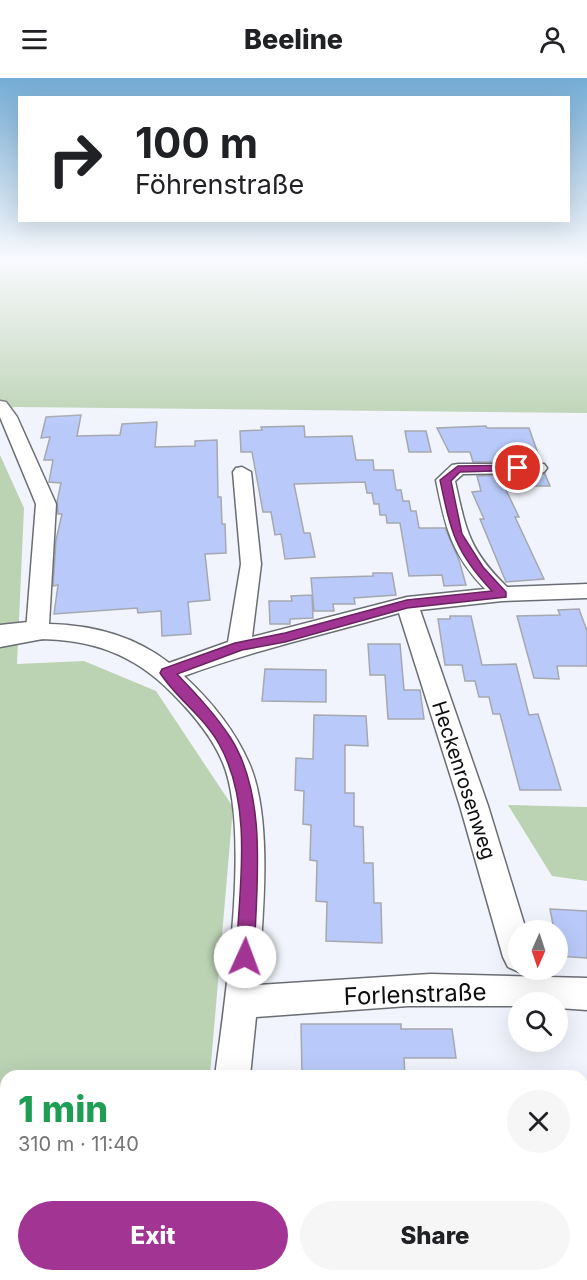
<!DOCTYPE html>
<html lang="en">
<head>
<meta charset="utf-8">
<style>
	body { margin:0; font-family:Inter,sans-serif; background:#f6f6f6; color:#202124; height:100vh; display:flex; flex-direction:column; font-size:22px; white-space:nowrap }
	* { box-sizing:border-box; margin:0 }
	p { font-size:20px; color:#757577 }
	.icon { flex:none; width:33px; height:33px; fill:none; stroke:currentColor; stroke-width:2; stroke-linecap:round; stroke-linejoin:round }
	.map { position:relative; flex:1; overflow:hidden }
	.side { position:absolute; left:0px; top:992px; width:588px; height:212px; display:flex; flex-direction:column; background:#fff; border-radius:18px 18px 0 0; box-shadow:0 6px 24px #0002 }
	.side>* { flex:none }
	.top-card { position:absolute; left:18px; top:18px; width:552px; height:126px; border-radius:0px; box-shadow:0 6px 24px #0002; background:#fff; color:#202124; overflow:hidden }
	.needle { width:39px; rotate:183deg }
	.controls { position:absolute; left:508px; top:842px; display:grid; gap:12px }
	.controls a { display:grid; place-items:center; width:60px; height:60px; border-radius:50%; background:#fff; box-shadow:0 6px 24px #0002; font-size:30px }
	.pin { position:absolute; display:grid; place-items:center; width:51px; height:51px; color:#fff; margin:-26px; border:3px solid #fff; border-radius:50%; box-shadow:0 2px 6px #0007 }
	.me { position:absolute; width:66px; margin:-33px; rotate:2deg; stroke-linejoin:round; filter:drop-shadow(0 0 4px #0008) }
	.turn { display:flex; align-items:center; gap:21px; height:126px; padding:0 18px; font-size:27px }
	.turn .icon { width:78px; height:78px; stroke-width:2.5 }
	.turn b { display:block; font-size:42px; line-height:51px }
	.round { display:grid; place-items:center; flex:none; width:63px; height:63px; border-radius:32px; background:#f6f6f6 }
	.headline { display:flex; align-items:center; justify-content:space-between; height:102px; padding:0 18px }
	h1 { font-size:36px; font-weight:800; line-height:45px; color:#1e9e55 }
	.button { display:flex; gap:12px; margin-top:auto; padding:12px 18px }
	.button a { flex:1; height:69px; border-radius:36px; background:#a23594; color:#fff; font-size:24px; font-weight:800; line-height:69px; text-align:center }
	.button a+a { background:#f6f6f6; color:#202124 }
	header { display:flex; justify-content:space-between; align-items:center; height:78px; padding:0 18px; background:#fff; font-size:27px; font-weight:800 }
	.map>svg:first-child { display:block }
	.green { fill:#bbd2b3 }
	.building { fill:#b9cafa; stroke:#a5a8af; stroke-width:1.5 }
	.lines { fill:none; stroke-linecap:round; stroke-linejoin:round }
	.street-casing { stroke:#6b6d74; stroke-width:3 }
	.secondary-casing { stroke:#6b6d74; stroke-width:3 }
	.street { fill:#fff; fill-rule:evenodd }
	.secondary { fill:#fff; fill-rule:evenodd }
	.route { fill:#a23594; stroke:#692260; stroke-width:1.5 }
	.labels { text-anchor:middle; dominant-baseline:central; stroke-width:4.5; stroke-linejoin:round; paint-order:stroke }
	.street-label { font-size:20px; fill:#0c0d0f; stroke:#fff }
	.near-street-label { font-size:24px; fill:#0c0d0f; stroke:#fff }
</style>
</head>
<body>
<header><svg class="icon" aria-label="menu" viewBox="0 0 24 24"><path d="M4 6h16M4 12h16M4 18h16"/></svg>Beeline<svg class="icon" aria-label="person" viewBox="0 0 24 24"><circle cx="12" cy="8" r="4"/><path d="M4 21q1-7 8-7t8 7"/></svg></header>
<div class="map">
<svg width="587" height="1202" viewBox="0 0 587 1202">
	<rect width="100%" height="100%" fill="#f1f4fc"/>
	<!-- green -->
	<path class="green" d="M0,180H587V335L15,329L0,333Z
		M0,377L24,430L17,586L84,583L156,613L233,729L210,997L6,998V1197H174L172,1202H0Z
		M508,727L587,729V803L552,798Z"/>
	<!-- building -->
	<path class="building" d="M81,337L77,358L120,357L122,346L157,344L155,369L195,368V363L217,362L218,419H221L222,446H225L226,475L205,476L210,522L188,524L191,556L162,558L161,533L138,535L137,530L54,536L58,507L53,508L56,462L62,436H58L57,424L61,405L49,404L53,382H44L50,359L41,360L46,339Z
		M304,348L305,359L352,358L356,382H373L374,392H393L396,412H401L403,423H409L411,433H416L419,450H445L459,482L466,507L444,508L442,497L409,498L400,445H387L386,437H380L379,426H374L372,415H367L365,404L294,406L304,455H310L315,479L285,481L281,456L275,457L271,434H263L252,374H241L240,353L262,352L261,349Z
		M486,348L487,350H529L541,384H473L470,374H449L437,350Z
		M405,353H426L431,374H409Z
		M545,396L550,408H504L519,439H515L544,501L506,504L480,441H484L472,414L481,413L477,398Z
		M373,495H392L396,517L354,520L355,526H333L334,533H314L311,500L373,498Z
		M312,517L313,540L290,541V546H270L269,523H292L291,518Z
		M579,531L587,553V588H557L559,601L534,600L517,538L560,537L558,532Z
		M450,538H471L482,587L516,586L529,637L538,636L561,712H520L500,636H493L489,619H479L475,603H465L462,587H445L438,541H450Z
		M368,566H400L404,612H420L424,641H388L385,597H370Z
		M265,591L326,592V624L262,623Z
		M314,637L366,638L368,668L345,667V715H354V748L363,749L364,785H373L374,825H381L382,865L326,863L327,824L316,823L317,783L310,782L311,747L303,746L304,713L295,712L296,680L313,681Z
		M550,831L587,833V880L558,878V852H554Z
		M301,946H401V951H452L456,980H404L405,998H302Z"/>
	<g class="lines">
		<defs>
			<path id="street" d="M0,323L6,324L17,339L56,426L49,546C92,547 135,558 169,585L228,564L241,486L233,394L236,390L242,389L251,394L261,486L252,559L407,519L485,511C451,476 445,448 436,402L452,387L458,386H544L547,390L544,394L538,395L463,396L455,403C466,453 469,472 507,509L587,506V520L502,523L420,532L488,728L526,852H519V891H526L519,894L508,889L503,879L460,728L399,535C327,556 254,572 184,598C211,623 234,651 249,685C274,742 262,845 258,907L430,896L587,900V932L558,930V924H519V928H408L256,939L250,998H215C225,923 251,752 223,685C212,658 192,635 172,615C134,576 91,561 37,561L29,558L26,553L36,426L0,339Z
				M169,1197H209L208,1202H168Z"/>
			<path id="secondary" d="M37,543L48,546L53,553L48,560L0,569V547Z"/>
		</defs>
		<!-- street casing -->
		<use href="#street" class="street-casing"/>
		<!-- secondary casing -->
		<use href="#secondary" class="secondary-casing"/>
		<!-- street -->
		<use href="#street" class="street"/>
		<!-- secondary -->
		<use href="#secondary" class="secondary"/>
	</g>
	<!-- sky -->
	<linearGradient id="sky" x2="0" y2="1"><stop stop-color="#74acd5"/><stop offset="0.52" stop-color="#f9fafe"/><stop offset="1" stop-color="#f9fafe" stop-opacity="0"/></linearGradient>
	<rect width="587" height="349" fill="url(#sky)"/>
	<!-- route -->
	<path class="route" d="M518,387L523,390L522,392L460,394L451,403L462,456L483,489L506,514V519L407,530L285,564L242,572L177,596C196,616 215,636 230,659C269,719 256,811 254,879L251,885L245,888L238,885L236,879C239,811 254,728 219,666C204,639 177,621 160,595L162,591L235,565L285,555L407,522L492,513C455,474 451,454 440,402L458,388Z"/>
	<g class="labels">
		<!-- street labels -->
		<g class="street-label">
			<text transform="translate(464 702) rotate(72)">Heckenrosenweg</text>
		</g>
		<!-- near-street labels -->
		<g class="near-street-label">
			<text transform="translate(415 916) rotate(-2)">Forlenstraße</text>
		</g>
	</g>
</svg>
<div class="controls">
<a><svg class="needle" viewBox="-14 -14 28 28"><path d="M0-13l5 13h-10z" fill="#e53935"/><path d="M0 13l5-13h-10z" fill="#757577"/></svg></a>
<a><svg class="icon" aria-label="search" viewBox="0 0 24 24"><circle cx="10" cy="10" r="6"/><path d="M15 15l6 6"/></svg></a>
</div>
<div class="pin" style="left:518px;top:390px;background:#d93025"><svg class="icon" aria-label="arrive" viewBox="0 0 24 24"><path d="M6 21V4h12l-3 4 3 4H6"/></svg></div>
<svg class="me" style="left:245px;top:879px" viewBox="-20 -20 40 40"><circle r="19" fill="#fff"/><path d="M0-13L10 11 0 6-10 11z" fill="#a23594"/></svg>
<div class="top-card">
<div class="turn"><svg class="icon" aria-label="right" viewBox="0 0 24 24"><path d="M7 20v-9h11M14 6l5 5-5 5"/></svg><div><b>100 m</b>Föhrenstraße</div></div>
</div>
<section class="side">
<div class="headline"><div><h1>1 min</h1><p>310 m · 11:40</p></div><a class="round"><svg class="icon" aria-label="close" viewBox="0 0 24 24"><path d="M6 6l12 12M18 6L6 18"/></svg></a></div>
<div class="button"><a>Exit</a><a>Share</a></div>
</section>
</div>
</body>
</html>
